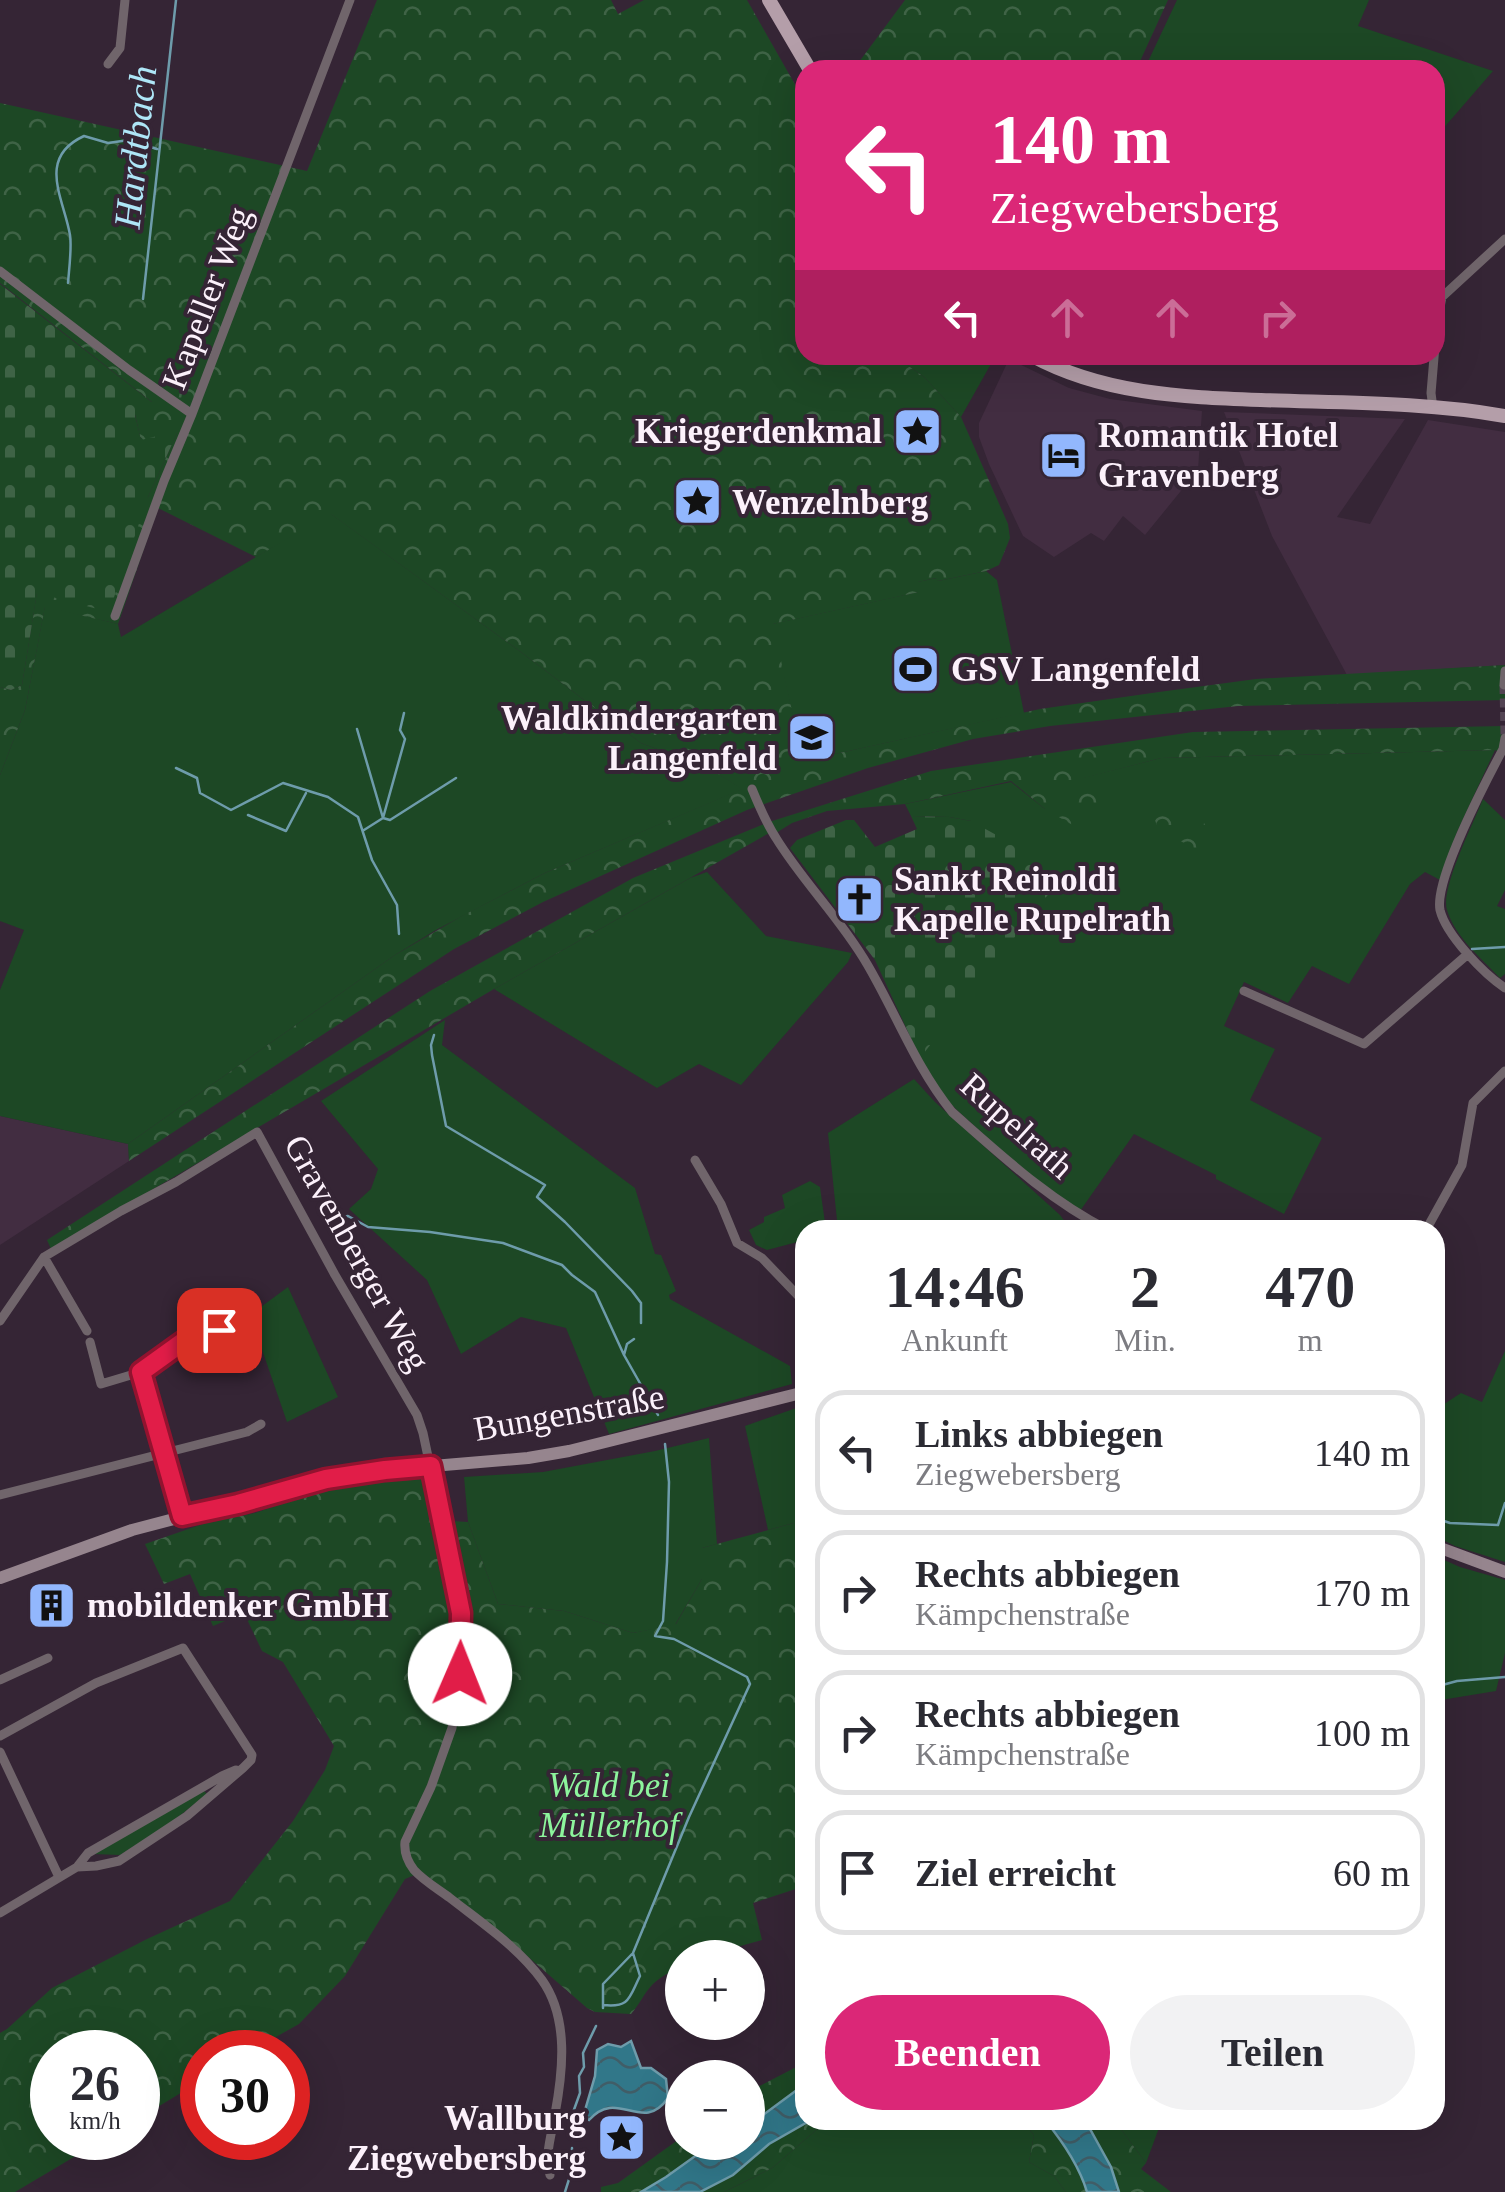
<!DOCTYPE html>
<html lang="de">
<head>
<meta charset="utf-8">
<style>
	body { margin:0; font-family:"Times New Roman",serif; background:#f2f2f3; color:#2b2b33; height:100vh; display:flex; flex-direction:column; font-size:38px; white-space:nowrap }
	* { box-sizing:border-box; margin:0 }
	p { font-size:32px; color:#7c7c81 }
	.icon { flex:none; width:55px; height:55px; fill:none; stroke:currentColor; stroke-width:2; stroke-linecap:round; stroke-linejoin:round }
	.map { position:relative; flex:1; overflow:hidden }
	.panel { position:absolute; left:795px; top:1220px; width:650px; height:910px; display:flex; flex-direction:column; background:#fff; border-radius:30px; box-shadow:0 10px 40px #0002 }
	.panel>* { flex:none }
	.top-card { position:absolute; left:795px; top:60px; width:650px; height:305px; border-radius:30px; box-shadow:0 10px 40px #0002; background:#db2777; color:#fff; overflow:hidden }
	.controls { position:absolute; left:665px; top:1940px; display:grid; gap:20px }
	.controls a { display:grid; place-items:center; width:100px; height:100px; border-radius:50%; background:#fff; box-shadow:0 10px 40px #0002; font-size:50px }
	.speed { position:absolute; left:30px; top:2030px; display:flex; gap:20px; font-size:50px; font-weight:700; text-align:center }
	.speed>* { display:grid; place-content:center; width:130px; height:130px; border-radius:50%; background:#fff; box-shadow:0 10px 40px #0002; line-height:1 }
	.speed small { font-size:25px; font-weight:400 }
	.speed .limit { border:15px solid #d22; background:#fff; color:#111 }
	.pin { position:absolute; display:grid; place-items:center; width:85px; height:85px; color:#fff; margin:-42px; border-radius:20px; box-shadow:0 5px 15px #0006 }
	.me { position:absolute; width:110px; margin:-55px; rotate:1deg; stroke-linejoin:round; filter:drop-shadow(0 0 8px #0008) }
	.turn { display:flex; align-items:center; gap:35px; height:210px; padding:0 30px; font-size:45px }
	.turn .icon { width:130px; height:130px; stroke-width:2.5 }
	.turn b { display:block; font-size:70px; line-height:85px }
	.lanes { display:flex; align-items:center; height:95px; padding:0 30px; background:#0003; justify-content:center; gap:50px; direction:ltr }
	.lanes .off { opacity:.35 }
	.eta { display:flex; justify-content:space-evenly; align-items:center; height:170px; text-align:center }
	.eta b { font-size:60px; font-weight:600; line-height:70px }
	.button { display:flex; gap:20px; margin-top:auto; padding:20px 30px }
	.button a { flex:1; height:115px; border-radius:60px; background:#db2777; color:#fff; font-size:40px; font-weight:600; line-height:115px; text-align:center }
	.button a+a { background:#f2f2f3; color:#2b2b33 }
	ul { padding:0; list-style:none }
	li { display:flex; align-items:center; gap:30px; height:125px; margin:0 20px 15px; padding:0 10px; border:5px solid #e1e1e2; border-radius:30px }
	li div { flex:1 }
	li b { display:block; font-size:38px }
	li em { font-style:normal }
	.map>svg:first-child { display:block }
	.built { fill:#422d41 }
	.grass { fill:#1d4825 }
	.forest { fill:url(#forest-crowns) }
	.cemetery { fill:url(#cemetery-stones) }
	.water { fill:url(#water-waves); stroke:#6e9cab; stroke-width:2.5 }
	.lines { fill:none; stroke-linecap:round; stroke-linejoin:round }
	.stream { stroke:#6e9cab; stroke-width:2.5 }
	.minor-tunnel { stroke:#534453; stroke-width:9; stroke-dasharray:9 4.5; stroke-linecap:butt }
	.minor { stroke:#70656b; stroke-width:9 }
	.secondary { stroke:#96858e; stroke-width:12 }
	.primary { stroke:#b49ea9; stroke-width:14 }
	.route-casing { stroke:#92132f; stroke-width:25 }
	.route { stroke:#e11d48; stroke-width:18 }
	.labels { text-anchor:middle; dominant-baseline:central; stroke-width:8; stroke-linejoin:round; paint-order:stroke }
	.street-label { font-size:35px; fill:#fcf1fb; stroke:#352535 }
	.poi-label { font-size:35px; font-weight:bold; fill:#fcf1fb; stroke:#352535; text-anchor:start }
	.park-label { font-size:35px; font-style:italic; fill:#8df59d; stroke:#352535 }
	.water-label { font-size:38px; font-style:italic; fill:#aee6f7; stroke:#352535 }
</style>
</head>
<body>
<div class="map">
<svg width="1505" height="2192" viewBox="0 0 1505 2192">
	<defs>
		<pattern id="forest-crowns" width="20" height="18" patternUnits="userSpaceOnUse" patternTransform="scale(2.5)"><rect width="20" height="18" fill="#1d4825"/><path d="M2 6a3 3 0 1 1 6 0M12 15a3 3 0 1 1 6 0" fill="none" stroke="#3f6346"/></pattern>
		<pattern id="cemetery-stones" width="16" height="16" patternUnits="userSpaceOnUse" patternTransform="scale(2.5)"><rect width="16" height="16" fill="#1d4825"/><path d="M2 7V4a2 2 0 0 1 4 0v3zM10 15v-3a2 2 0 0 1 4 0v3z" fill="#3f6346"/></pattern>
		<pattern id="water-waves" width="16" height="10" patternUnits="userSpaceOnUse" patternTransform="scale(2.5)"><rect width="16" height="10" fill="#317789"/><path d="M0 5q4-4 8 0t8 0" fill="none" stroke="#405d67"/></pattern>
	</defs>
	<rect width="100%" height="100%" fill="#352535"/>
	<!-- built -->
	<path class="built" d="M1009,359L1069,388L1110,399L1202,411L1198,470L1145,535L1123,516L1104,541L1091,533L1054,557L1023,536L989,464L979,437V423Z
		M1224,412L1405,419L1337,517L1370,524L1428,420L1505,432V665L1347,675L1272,536Z
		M0,1116L128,1144L129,1161L0,1245Z"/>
	<!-- grass -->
	<path class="grass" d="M1177,0H1369L1358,26L1493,71L1435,138V70H1144Z
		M893,355H996L961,417L924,377Z
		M330,513L517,649L641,743L707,767L743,789L545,873L436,930L395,955L128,1144L0,1116V990L24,930L0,921V775L25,710L45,606L118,624L121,637Z
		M986,571L997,580L1024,713L803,761L772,624L918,592L917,582L937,578L938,581Z
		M1495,750L1457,832L1440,880L1425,872L1410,884L1349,984L1312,966L1288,1003L1244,982L1224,1026L1275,1049L1250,1100L1322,1138L1284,1214L1216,1179V1175L1134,1134L1080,1211L1021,1168L958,1111L941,1094L920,1058L971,821L949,817L911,816L905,804L1011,782L1045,809L1082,778L1161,758Z
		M1483,799L1505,820V890L1497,906L1505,909V974L1500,978C1481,958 1455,937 1447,910C1440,889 1474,822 1483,799Z
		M707,872L766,936L852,953L848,962L741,1085L699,1064L657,1088L494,989L690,878Z
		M445,1020L442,1045L635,1188L655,1254L661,1255L676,1291L669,1295L670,1299L790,1366L792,1384L609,1434L566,1328L521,1317L461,1354L427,1280L349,1209L371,1189L378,1169L321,1101Z
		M914,1079L935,1102L1060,1215L1071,1230H838L828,1133Z
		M810,1181L820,1187L826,1230H805V1240L767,1250L756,1245L749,1230L764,1222V1217L785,1208L782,1195Z
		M288,1287L338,1397L287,1422L250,1315Z
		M1505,1351V1562L1455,1546L1435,1536V1410L1461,1393L1482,1402Z
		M805,1405V1520L768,1530L745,1426Z
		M709,1438L717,1544L702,1548V1579L675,1625L633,1633L564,1611L498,1604L468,1522L464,1477L543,1472L655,1451Z
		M1435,1556L1460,1567L1505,1580V1653L1496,1691L1435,1701Z
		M203,1790L207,1794L168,1825L120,1855L92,1854Z
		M841,2120H1021L1034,2135L1029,2162L1054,2176L1066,2192H724L772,2168L822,2125Z
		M1114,2120H1162L1146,2163Z"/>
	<!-- forest -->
	<path class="forest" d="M377,0H611L618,14L644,0H747L805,102V355H893L924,377L961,417L1008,524L1010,538L999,565L986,571L938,581L936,578L918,582L919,592L773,624L803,761L1040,709L1159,692L1256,679L1505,665V700L1238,706L1050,726L973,739L868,768L747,810L543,902L454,949L129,1161L128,1144L395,955L462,916L545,873L742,789L707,767L641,743L517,649L331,514L256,557L158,508L118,624L45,607L25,710L0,775V687L11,690L22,685L37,592L148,497L177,433L141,441L135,414L152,402L0,283V103L307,171Z
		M905,0H1168L1136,70H1070L1066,64L1052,70H853Z
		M1505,726V755L1495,750L1161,758L1084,778L1114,802L1088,834L1045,809L1011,781L905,804L827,811L792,823L776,833L771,832L494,989L51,1249L47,1240L430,991L633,878L769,822L931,771L1193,732Z
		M1168,802L1199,810L1212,843L1201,852L1158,829L1155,820Z
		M430,1477L451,1521L468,1522L498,1604L564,1611L633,1633L676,1624L702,1579V1548L805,1520V1886L753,1903L762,1940L701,1957L682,1958V1963C673,1972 662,1975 653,1984C644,1993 640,2004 631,2014L595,2012L587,2008L526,1955L422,1872L405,1879L345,1976L299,2024L249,2052H202V2080L138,2119V2052H52V2138H106L15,2192H0V2033L7,2029L52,1988L147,1939L230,1901L293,1821L325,1770L334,1746L283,1662L262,1651L244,1613L213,1626L190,1574L164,1584L145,1544L203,1524L255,1513L343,1483Z
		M805,2060V2084L748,2126V2092L804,2063Z
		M811,2120H841L822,2125L772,2168L724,2192H700L733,2175L769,2144Z
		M1022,2120H1045C1063,2142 1079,2165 1087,2192H1066L1054,2176L1029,2162L1034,2135Z
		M1085,2120H1114L1146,2163L1141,2169L1171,2192H1119L1111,2167Z
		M682,2137V2142L720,2143L705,2149L666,2177L641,2192H601V2187L618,2183Z"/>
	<!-- cemetery -->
	<path class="cemetery" d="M0,284L153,403L150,411L135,415L141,440L178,431L148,497L109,612L37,593L22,685L11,690L0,687Z
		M911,816L949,817L971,821L1065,873L920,1058L875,960L790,848L797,840L846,820H854L875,847L917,829Z"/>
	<!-- water -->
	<path class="water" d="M631,2041L641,2068H651L666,2079L668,2098C642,2135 618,2087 589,2120L583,2117L595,2076L597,2050L608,2044L621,2047Z
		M805,2084V2120H811L769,2144L733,2175L700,2192H641L666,2177L705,2149L720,2143L748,2142V2126Z
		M1045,2120H1085L1111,2167L1119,2192H1087C1079,2165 1063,2142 1045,2120Z"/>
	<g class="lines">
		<!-- stream -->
		<path class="stream" d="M68,283C69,270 72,247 70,235C64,199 36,158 84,136L108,143L129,140L157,149
			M143,299L176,0
			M357,729L383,818L390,820L456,778
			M176,768L197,778L200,793L231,810L283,783L328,797L358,817L372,860L397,905L399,934
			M248,815L286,831L306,793
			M364,830L383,818L405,739L400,730L404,713
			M1472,949L1505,947
			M434,1035L431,1045L432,1055L446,1126L545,1185L537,1197L565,1222L632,1291L641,1303V1323
			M330,1219L348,1216L368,1227L430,1232L503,1243L562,1265L572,1275L595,1292L624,1355
			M634,1339L627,1344L624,1355L658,1415
			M1435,1518L1450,1523L1498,1525L1505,1503
			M1435,1687L1457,1681L1505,1677
			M603,2005C630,2008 629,1998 640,1976L633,1953L689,1817L750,1684L747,1677L674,1639L655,1636L663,1621L667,1562L669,1482L665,1444
			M603,2008V1984L632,1954
			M573,2140L571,2118L580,2093L579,2076L584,2067L583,2053L596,2026
			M565,2192L571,2173L572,2148"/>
		<!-- minor-tunnel -->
		<path class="minor-tunnel" d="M1504,685L1505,735"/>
		<!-- minor -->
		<path class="minor" d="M108,64L120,48L125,0
			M0,271L129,370L192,414
			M1433,408L1431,393L1437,322L1442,297L1505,239
			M115,616L164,481L192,414L350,0
			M1504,685L1505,671
			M1505,738L1503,749C1487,779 1434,880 1440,910C1446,935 1484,974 1505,988
			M752,789C759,806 766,823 776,838C803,882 841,919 867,964C897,1015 915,1066 952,1112C1002,1156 1049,1200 1108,1230
			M1244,991L1364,1044L1468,954
			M695,1160L721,1204L737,1243L762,1258L805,1303
			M1426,1230L1462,1165L1473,1103L1505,1071
			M44,1257L87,1331
			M0,1321L44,1257L121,1211L176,1182L257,1132L335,1275L417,1415L423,1433L461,1613L459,1674L452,1728L431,1787L405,1842C404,1852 407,1861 414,1870C424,1881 438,1889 450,1898C482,1923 518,1947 542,1980C569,2018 563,2071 555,2114C552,2134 544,2155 550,2175
			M90,1342L101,1384L141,1372L191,1336L219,1331L244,1311
			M141,1372L182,1516
			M0,1495L247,1432L261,1424
			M0,1680L48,1658
			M0,1736L96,1683L183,1648L252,1755L251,1760L243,1768L187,1816L119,1861L96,1866L77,1867L0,1913
			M0,1752L59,1877
			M77,1867L88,1853L222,1776L236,1770"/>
		<!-- secondary -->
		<path class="secondary" d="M1435,1546L1505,1572
			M0,1578L132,1530L326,1479L385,1470L528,1458L569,1451L805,1392"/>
		<!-- primary -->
		<path class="primary" d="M769,0L810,70
			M1031,355C1102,394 1181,397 1261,400C1342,403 1425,402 1505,416"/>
	</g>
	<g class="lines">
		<defs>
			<path id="route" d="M219,1330L191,1336L141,1372L182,1516L238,1504L326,1479L385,1470L431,1466L461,1613L460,1674"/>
		</defs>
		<!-- route casing -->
		<use href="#route" class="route-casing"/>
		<!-- route -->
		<use href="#route" class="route"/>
	</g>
	<!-- icons -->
	<defs>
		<symbol id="sight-square" viewBox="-11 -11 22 22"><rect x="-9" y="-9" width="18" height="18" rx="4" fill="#92b7fd" stroke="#352535"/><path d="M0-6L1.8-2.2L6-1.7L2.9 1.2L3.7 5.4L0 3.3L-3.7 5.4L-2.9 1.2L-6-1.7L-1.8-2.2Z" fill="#111"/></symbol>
		<symbol id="hotel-square" viewBox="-11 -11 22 22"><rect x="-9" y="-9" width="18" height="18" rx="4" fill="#92b7fd" stroke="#352535"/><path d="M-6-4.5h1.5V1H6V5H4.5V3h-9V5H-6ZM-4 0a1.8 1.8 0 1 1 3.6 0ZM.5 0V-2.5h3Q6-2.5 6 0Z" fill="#111"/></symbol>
		<symbol id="stadium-square" viewBox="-11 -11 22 22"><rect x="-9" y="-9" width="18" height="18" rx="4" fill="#92b7fd" stroke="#352535"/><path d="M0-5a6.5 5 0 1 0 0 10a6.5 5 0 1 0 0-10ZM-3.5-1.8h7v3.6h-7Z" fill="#111"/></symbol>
		<symbol id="school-square" viewBox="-11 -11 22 22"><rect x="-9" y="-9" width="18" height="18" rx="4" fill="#92b7fd" stroke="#352535"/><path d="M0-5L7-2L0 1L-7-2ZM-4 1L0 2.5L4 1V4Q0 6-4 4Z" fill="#111"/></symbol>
		<symbol id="church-square" viewBox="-11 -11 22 22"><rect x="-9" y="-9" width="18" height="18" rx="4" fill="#92b7fd" stroke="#352535"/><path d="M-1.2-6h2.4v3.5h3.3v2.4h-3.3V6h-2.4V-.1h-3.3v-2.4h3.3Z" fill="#111"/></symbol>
		<symbol id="building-square" viewBox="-11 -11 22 22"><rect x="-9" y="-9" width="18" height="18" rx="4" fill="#92b7fd" stroke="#352535"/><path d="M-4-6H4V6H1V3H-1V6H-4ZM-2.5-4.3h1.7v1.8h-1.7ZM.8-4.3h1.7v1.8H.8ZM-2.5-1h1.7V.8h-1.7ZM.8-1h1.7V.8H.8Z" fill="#111"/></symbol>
	</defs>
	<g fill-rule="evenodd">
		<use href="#sight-square" x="890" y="404" width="55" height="55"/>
		<use href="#hotel-square" x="1036" y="428" width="55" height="55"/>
		<use href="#sight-square" x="670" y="474" width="55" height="55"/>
		<use href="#stadium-square" x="888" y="642" width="55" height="55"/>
		<use href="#school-square" x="784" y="710" width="55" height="55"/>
		<use href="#church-square" x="832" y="872" width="55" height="55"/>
		<use href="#building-square" x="24" y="1578" width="55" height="55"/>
		<use href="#sight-square" x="594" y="2110" width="55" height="55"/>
	</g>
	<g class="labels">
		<!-- street labels -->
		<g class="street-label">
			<text transform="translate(207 298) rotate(-69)">Kapeller Weg</text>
			<text transform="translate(1017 1126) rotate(42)">Rupelrath</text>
			<text transform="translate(357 1253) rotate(61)">Gravenberger Weg</text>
			<text transform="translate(569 1413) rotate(-10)">Bungenstraße</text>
		</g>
		<!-- poi labels -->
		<g class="poi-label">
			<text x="882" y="431" text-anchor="end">Kriegerdenkmal</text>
			<text x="1098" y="435">Romantik Hotel<tspan x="1098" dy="40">Gravenberg</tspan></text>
			<text x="732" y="502">Wenzelnberg</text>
			<text x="951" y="669">GSV Langenfeld</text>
			<text x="777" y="718" text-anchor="end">Waldkindergarten<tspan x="777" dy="40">Langenfeld</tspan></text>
			<text x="894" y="879">Sankt Reinoldi<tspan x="894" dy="40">Kapelle Rupelrath</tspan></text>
			<text x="87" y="1605">mobildenker GmbH</text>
			<text x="586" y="2118" text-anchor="end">Wallburg<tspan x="586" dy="40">Ziegwebersberg</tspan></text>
		</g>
		<!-- park labels -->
		<g class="park-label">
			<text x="609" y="1785">Wald bei<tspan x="609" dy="40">Müllerhof</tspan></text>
		</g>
		<!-- water labels -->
		<g class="water-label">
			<text transform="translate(135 147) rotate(-84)">Hardtbach</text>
		</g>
	</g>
</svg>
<div class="controls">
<a>+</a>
<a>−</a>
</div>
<div class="speed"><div>26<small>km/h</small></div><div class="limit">30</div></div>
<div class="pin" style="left:219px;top:1330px;background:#d93025"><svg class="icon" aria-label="arrive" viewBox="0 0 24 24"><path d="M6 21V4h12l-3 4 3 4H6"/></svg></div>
<svg class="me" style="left:460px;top:1674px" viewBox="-20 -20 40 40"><circle r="19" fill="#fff"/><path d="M0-13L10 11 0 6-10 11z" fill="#e11d48"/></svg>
<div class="top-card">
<div class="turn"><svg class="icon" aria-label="left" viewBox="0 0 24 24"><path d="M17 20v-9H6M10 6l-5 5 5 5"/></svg><div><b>140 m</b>Ziegwebersberg</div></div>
<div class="lanes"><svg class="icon" aria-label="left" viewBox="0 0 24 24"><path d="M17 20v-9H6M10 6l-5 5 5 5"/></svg><svg class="icon off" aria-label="ahead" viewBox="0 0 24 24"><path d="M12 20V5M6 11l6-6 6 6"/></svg><svg class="icon off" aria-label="ahead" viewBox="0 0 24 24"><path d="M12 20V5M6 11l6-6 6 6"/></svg><svg class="icon off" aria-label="right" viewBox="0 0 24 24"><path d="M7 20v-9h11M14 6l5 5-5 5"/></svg></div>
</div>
<section class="panel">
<div class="eta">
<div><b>14:46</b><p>Ankunft</p></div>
<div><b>2</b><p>Min.</p></div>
<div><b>470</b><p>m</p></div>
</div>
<ul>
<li><svg class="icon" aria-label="left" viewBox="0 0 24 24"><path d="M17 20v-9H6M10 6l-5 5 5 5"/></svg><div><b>Links abbiegen</b><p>Ziegwebersberg</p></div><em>140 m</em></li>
<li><svg class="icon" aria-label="right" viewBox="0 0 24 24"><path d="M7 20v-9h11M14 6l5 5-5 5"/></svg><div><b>Rechts abbiegen</b><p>Kämpchenstraße</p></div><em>170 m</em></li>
<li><svg class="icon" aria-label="right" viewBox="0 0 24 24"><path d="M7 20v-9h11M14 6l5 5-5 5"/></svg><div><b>Rechts abbiegen</b><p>Kämpchenstraße</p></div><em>100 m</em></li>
<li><svg class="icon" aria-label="arrive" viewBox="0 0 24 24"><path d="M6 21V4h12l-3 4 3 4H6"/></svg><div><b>Ziel erreicht</b></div><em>60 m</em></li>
</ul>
<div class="button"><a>Beenden</a><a>Teilen</a></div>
</section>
</div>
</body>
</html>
